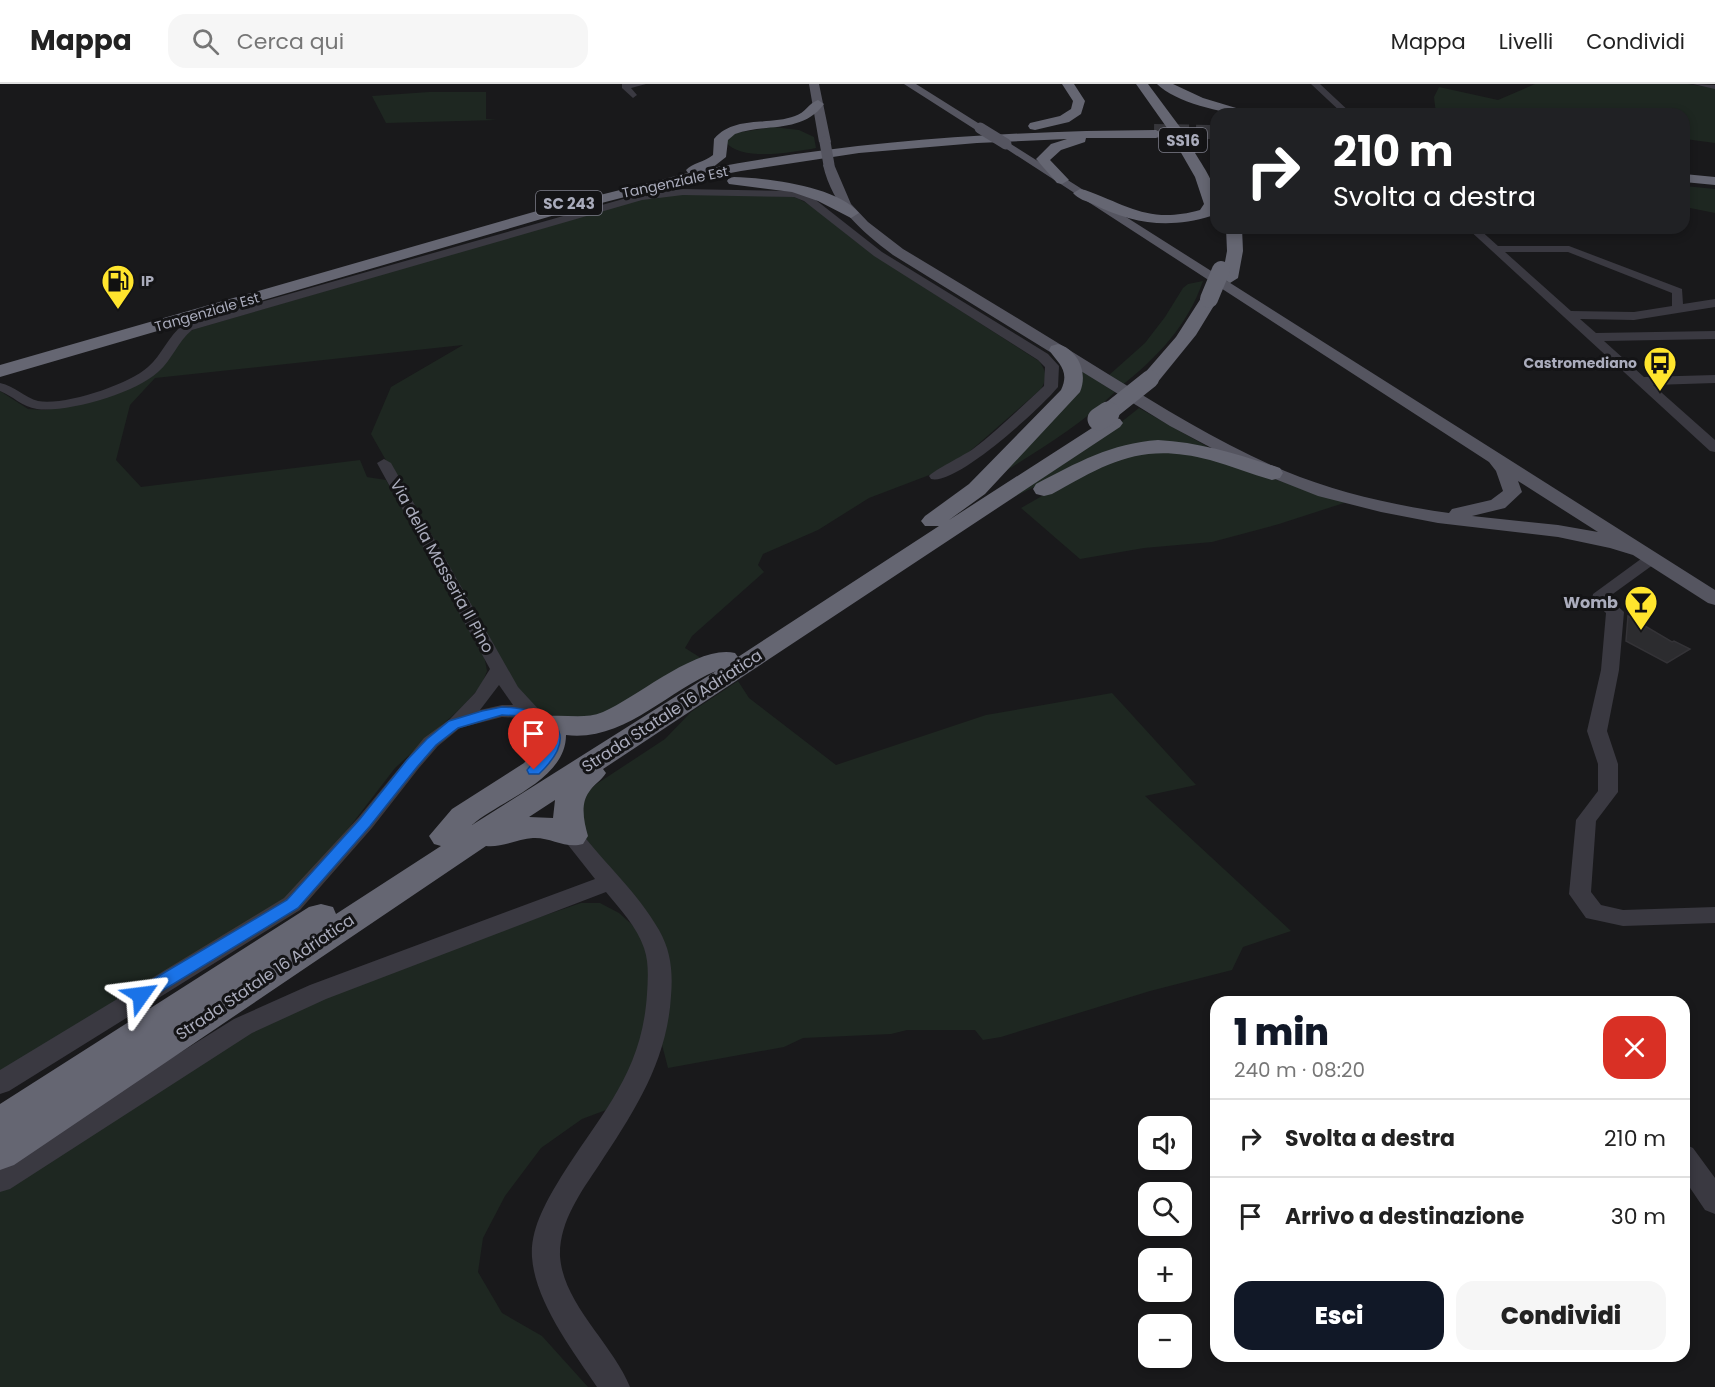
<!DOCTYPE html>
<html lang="it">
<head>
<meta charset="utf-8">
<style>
	body { margin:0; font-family:Poppins,sans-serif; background:#f6f6f6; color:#222; height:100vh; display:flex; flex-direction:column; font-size:22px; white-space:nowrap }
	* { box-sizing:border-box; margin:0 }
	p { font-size:20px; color:#767676 }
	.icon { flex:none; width:33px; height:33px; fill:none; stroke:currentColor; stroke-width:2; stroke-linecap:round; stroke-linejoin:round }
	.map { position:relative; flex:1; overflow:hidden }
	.side { position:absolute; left:1210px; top:912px; width:480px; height:366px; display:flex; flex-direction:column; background:#fff; border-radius:18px; box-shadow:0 3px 9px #0003 }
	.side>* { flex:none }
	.banner { position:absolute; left:1210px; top:24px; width:480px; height:126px; border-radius:18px; box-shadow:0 3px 9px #0003; background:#202124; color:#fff; overflow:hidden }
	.controls { position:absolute; left:1138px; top:1032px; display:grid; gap:12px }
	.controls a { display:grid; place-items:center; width:54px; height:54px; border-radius:12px; background:#fff; box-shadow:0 3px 9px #0003; font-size:30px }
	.pin { position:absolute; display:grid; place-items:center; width:51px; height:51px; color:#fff; margin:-62px -26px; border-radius:50% 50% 50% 0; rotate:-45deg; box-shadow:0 0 6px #0007 }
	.pin .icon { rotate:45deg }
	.me { position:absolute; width:66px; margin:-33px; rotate:59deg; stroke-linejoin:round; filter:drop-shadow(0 0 4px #0008) }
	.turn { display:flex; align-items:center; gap:21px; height:126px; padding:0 24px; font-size:27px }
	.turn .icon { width:78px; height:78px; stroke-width:2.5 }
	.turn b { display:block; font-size:42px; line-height:51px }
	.round { display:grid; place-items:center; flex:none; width:63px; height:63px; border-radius:18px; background:#f6f6f6 }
	.overview { display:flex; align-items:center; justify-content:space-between; height:102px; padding:0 24px }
	h1 { font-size:36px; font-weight:800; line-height:45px; color:#111827 }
	.cta { display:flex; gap:12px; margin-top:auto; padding:12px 24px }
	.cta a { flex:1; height:69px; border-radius:18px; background:#111827; color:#fff; font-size:24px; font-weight:800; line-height:69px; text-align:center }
	.cta a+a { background:#f6f6f6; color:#222 }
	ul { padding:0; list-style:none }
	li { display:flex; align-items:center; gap:18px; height:78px; padding:0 24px; border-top:2px solid #e0e0e0 }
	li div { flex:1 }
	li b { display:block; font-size:22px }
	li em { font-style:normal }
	header { display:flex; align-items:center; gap:36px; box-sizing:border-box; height:84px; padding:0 30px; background:#fff; border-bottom:2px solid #e0e0e0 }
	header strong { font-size:28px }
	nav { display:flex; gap:33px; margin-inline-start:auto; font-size:21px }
	.search { width:420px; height:54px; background:#f6f6f6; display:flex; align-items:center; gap:15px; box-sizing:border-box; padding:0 21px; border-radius:18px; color:#767676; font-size:22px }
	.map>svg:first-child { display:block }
	.green { fill:#1e2721 }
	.building { fill:#2c2c2f; stroke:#343337; stroke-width:1.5 }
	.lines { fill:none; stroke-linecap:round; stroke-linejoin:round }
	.highway-tunnel { stroke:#36363b; stroke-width:14; stroke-dasharray:14 7; stroke-linecap:butt }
	.minor { fill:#3a3941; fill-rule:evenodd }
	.major { fill:#555560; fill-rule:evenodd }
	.highway { fill:#656672; fill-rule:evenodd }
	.major-bridge { stroke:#555560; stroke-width:11 }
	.highway-bridge-far1 { stroke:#656672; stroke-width:18 }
	.highway-bridge { stroke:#656672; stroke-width:23 }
	.route { fill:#1a73e8; stroke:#114b97; stroke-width:1.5 }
	.labels { text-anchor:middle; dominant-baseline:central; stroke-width:6; stroke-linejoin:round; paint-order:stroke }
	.far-street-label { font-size:14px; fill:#aaacbc; stroke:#141416 }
	.far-poi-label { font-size:14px; font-weight:bold; fill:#aaacbc; stroke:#141416; text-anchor:start }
	.shield { fill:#141416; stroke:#7d7e8a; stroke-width:1.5 }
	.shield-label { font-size:15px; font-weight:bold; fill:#aaacbc }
	.street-label { font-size:16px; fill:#aaacbc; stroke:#141416 }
	.poi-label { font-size:16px; font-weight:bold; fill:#aaacbc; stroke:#141416; text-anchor:end }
</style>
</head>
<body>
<header>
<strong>Mappa</strong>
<div class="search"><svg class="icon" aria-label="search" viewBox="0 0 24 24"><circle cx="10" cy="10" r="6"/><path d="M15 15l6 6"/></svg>Cerca qui</div>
<nav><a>Mappa</a><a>Livelli</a><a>Condividi</a></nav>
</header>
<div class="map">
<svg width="1715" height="1303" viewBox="0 0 1715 1303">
	<rect width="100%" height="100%" fill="#19191b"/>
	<!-- green -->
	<path class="green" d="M1535,0H1688L1715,4V59L1685,55L1684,30H1436L1434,13L1439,3L1498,16Z
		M429,8H486V35L497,36L386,39L372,12Z
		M773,43L799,46L814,53L816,64C795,68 740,78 726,58L735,49Z
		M1685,102L1715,105V129L1685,123Z
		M683,109L794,113C818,122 839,146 861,161C919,201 979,238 1039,277C1046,287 1048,293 1041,305L953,382L869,414L818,446L763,470L758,481L764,488L692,552L685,564L701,574L610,629L560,636L545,630L528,617L512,598L371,350L391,303L463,261L155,294L130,321L116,376L141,403L360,376L367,393L386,396L484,571L487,587L481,602L462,623L395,684L322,779L274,824L0,992V307L28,325L44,326L63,323L144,297C166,284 172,255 195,245L643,114Z
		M1203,197C1188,241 1157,274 1121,302L1108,292L1145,259L1165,233L1183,204L1188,200Z
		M1082,287L1115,308C1079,343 1035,368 993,395Z
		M1139,324L1215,367L1193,363L1091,375L1012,414L1101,354Z
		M1141,368L1192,369L1347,418L1279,440L1212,458L1144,464L1080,475L1021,424L1091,384Z
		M738,597L749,614L836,681L986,631L1112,609L1196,701L1145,712L1291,847L1243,863L1232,886L1150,907L1001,953L983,956L975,946H907L891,950L803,954L784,963L668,984L660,953L669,881L579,747L584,712L595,701L665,655L691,628Z
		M581,819H600L619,829L637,845L646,866L651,901L645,941L630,992L606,1026L582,1035L541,1064L505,1112L483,1154L478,1188L502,1229L542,1252L588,1303H0V1107L224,961L282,931L504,845Z"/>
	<!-- building -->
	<path class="building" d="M1628,532L1672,558L1674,557L1690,565L1667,579L1626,557Z"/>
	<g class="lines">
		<!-- highway-tunnel -->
		<path class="highway-tunnel" d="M1154,47L1214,48"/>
		<!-- minor -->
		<path class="minor" d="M622,0H646L631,4L637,11L633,14L622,4Z
			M1311,0H1320L1352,30H1343Z
			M1693,0L1715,1V5Z
			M683,105L795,107L812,113L882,168L1048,270L1059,282L1058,303C1041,324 956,402 931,395L929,392C934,386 963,372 973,365C998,346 1021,323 1044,302L1045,283L1038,276L874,172L804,117L794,113L683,111L642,116L192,246C178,257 172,276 158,288C136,309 67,329 37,325C22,323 13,312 0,307V299C15,302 25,314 38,317C64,322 128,301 148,283C162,271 168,252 184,240L637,111Z
			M1467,144H1478L1498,162H1569L1682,205L1683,220L1715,215V223L1634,236L1580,235L1596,249L1715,247V255L1604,257L1644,293L1715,291V299L1653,301L1715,356V368L1710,367ZM1505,168H1568L1672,209V222L1634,228L1571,227Z
			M384,375L391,379L518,603L542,629L556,636L559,640L556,644H542L521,634L502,633L460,644L438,662L419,684L372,744L300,826L9,1007L0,1010V986L284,814L358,734L424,654L450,635L475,609L490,585L377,379ZM499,601L513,621H502L480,626Z
			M1651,470L1659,475L1657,478L1610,512V515L1624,528L1619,586L1607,647L1618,680V708L1596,737L1591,808L1601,821L1623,826L1715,823V839L1623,842L1586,834L1569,810L1576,736L1598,707V680L1587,647L1601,586L1606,529L1592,516L1593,510L1645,472Z
			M572,745L580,747C605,780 638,809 659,846C671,867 673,888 671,912C667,978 634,1028 599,1081C581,1108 559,1138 560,1172C563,1220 613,1260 630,1303H597C573,1267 535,1218 532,1173C530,1145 547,1116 561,1093C601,1029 642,990 647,910C648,895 649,878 644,864C637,843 620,825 606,808L326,915L252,949L10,1105L0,1108V1081L234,935L310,901L595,795L561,752L564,747Z
			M1684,1060L1693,1064L1715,1094V1130L1705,1126L1684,1095Z"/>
		<!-- major -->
		<path class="major" d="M809,0H819L831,58L829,60L825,61L819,58Z
			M904,0H916L986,44L980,47L976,46Z
			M1006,57L1715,506V521L1708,519L1633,471L1610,464L1558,453L1438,439L1381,428L1318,412L1257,388L1170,342L893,171C860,146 833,123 823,81L829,77L833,78L851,120L868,138L903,165C972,206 1040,248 1108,290C1170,328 1232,367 1300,393C1348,411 1399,422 1449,429L1452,425L1491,416L1503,407L1496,387L1489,378L1002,62L1000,60ZM1518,397L1598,448L1558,441L1472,432L1505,424L1522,408Z"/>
		<!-- highway -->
		<path class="highway" d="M1062,0H1074L1085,17L1081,30L1069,38L1035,46L1030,45L1028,42L1030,39L1060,32L1071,25L1073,17Z
			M1136,0H1148L1197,66L1195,69C1206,87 1225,112 1211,132C1169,145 1132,140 1093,120C1086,117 1078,115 1073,109L1080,105L1085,106C1129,122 1150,140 1200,126L1204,120L1195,93L1176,60L1177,58Z
			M1157,0H1173L1203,14L1246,27L1248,30C1223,30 1175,18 1157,0Z
			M818,16L824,20C802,50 766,39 735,50L728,56L726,73L712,84C859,56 1007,47 1156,46L1163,50L1156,54H1086L1085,58L1061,66L1050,76L1069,96L1062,100L1057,99L1036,75L1051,60L1067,55L977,59L859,69L741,87L683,98L555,131L0,293V281L544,125L688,89L686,86C692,79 705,78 713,71L714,55C734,31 769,42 795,32C805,29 809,19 818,16Z
			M1684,90L1715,93V101L1684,98Z
			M734,93C767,94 837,102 859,129L851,134L818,117L792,108L729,100L727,97L729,94Z
			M1226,144H1242L1243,167L1238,194L1230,199L1222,194L1227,167Z
			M1209,210L1215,211L1218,215L1196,251L1157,299H1143L1140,295L1143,291L1176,253L1203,211Z
			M1058,260C1079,266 1088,290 1080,308L985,410L949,436L1106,335L1113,333L1120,335L1123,339L1120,343L603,685L606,689C601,697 594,700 589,708C580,720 584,738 588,752L583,760C565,765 551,753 533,754C518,755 500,764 486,762L14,1081L0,1086V1020L309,823L321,820L333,823L336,830L441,762L434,760L429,752L452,725L524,679C535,668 540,656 535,640L539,634C560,628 581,637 603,628C638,613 698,560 735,569L738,573L939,442H925L921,437L925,432L969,400L1061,306C1070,287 1059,280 1049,266L1051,262ZM716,587L472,741C501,716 566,696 566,651C624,658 667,607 716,587ZM555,716L553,734L529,733Z
			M1158,356C1200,358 1240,371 1280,384L1283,389L1280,394L1272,396C1251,390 1231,382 1210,376C1142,358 1109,378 1052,410L1044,412L1036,410L1033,405L1036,400C1076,379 1112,359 1158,356Z"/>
		<!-- major-bridge -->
		<path class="major-bridge" d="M980,44L1006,60
			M825,58L829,81"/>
		<!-- highway-bridge-far1 -->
		<path class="highway-bridge-far1" d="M1209,215L1221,186
			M1106,330L1150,295"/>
		<!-- highway-bridge -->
		<path class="highway-bridge" d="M1099,335L1108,329"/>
	</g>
	<!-- route -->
	<path class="route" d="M502,623C550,625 584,647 539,690H529L527,686L543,666L546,648L543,642L523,632L502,631L458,644L436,661L417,683L370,742L298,824L147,916L141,918L135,916L133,911L135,906L287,816L360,735L407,676L427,655L449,637L482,627Z"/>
	<!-- icons -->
	<defs>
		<symbol id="fuel-pin" viewBox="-11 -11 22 30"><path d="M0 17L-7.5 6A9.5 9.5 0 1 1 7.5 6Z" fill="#ffe52d" stroke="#141416"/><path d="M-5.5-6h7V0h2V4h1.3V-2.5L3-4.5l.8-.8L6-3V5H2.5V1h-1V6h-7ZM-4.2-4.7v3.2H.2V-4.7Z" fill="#111"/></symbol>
		<symbol id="bus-pin" viewBox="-11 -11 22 30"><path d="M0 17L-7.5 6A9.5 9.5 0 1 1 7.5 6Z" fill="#ffe52d" stroke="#141416"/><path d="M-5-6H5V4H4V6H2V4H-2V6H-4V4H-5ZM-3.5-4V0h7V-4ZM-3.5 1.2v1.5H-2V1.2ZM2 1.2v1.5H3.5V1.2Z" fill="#111"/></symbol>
		<symbol id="bar-pin" viewBox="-11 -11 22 30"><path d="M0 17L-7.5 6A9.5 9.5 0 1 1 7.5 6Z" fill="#ffe52d" stroke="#141416"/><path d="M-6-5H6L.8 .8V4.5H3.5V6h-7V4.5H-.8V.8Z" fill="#111"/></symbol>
	</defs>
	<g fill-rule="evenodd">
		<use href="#fuel-pin" x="99" y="178" width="38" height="52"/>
		<use href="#bus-pin" x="1641" y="260" width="38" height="52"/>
		<use href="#bar-pin" x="1622" y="499" width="38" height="52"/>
	</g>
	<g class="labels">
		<!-- far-street labels -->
		<g class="far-street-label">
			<text transform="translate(675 98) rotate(-12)">Tangenziale Est</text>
			<text transform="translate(207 228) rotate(-16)">Tangenziale Est</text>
		</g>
		<!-- far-poi labels -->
		<g class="far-poi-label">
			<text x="141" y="197">IP</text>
			<text x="1637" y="279" text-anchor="end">Castromediano</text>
		</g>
		<!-- shield labels -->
		<g class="shield">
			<rect x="1159" y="44" width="48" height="24" rx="4.5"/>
			<rect x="536" y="107" width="66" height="24" rx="4.5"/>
		</g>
		<g class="shield-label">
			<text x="1183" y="56">SS16</text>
			<text x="569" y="119">SC 243</text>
		</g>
		<!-- street labels -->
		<g class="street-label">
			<text transform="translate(442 482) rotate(61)">Via della Masseria Il Pino</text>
			<text transform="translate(672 627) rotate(-33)">Strada Statale 16 Adriatica</text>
			<text transform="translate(265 893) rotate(-34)">Strada Statale 16 Adriatica</text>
		</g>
		<!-- poi labels -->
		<g class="poi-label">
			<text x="1618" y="518">Womb</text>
		</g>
	</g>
</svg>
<div class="controls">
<a><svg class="icon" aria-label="sound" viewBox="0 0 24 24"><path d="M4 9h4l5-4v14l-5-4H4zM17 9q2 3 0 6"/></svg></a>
<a><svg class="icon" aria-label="search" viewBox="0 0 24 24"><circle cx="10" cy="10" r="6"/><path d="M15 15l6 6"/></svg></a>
<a>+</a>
<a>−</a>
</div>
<div class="pin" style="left:534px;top:686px;background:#d93025"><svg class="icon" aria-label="arrive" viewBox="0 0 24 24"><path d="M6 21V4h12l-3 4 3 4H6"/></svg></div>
<svg class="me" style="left:141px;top:911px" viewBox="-20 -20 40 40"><path d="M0-17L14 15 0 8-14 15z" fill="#1a73e8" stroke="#fff" stroke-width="4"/></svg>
<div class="banner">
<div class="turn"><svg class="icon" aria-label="right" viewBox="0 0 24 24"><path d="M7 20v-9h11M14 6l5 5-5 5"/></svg><div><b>210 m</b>Svolta a destra</div></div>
</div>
<section class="side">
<div class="overview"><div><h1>1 min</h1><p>240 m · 08:20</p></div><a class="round" style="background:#d93025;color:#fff"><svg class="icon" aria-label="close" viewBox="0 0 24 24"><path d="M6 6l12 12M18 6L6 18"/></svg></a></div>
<ul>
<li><svg class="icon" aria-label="right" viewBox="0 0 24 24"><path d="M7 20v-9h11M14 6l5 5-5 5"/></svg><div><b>Svolta a destra</b></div><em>210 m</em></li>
<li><svg class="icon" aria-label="arrive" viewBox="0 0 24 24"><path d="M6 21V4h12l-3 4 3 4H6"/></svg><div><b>Arrivo a destinazione</b></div><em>30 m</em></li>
</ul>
<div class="cta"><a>Esci</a><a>Condividi</a></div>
</section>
</div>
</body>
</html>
